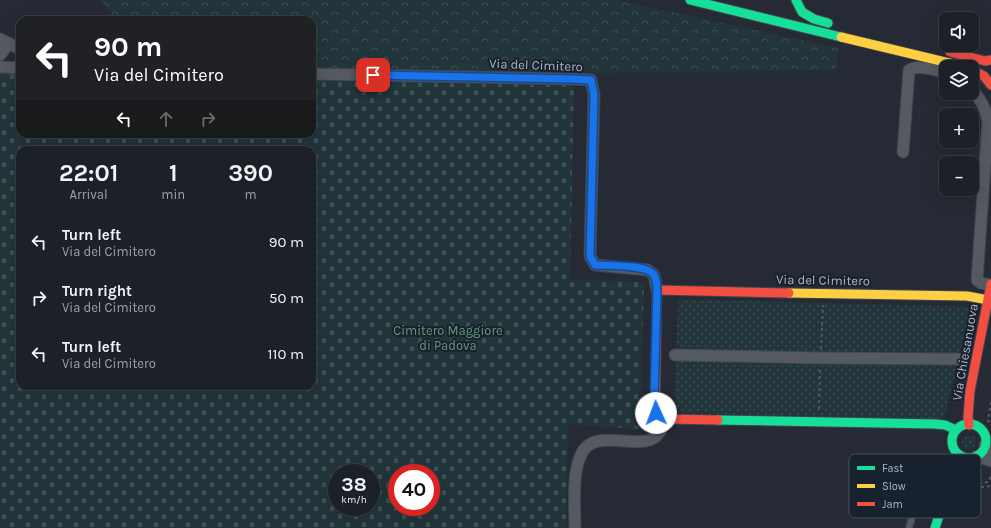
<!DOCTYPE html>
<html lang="en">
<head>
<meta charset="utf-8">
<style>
	body { margin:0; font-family:Karla,sans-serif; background:#292d33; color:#f1f3f6; height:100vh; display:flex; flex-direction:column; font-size:15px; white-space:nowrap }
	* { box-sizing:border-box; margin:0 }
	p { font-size:13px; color:#a0a3a7 }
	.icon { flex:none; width:22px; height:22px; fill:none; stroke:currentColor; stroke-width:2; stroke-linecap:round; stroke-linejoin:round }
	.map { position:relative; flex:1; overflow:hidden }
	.details { position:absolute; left:16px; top:146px; width:300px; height:244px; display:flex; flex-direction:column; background:#1c2027; border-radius:12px; box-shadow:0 4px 16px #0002,0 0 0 1px #3a3e44 }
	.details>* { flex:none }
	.guide { position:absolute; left:16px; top:16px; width:300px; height:122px; border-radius:12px; box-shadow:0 4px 16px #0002,0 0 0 1px #3a3e44; background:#202124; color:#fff; overflow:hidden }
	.tools { position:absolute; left:939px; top:12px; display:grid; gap:8px }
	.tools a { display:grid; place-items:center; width:40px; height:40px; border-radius:8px; background:#1c2027; box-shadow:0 4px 16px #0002,0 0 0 1px #3a3e44; font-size:20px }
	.speed { position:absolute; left:328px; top:464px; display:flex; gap:8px; font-size:20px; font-weight:700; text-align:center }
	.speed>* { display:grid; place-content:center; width:52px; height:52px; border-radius:50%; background:#1c2027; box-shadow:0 4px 16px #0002,0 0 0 1px #3a3e44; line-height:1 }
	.speed small { font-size:10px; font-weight:400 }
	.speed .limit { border:6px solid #d22; background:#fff; color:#111 }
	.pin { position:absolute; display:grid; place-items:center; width:34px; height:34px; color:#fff; margin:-17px; border-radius:8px; box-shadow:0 2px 6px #0006 }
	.me { position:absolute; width:44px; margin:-22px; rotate:358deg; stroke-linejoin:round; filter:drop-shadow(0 0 3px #0008) }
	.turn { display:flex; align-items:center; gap:14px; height:84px; padding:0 12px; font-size:18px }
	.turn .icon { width:52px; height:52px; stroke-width:2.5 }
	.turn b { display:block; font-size:28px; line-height:34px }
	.lanes { display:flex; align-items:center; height:38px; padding:0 12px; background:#0003; justify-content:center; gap:20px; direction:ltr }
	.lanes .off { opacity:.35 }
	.eta { display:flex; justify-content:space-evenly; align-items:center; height:68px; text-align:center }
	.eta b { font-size:24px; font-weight:700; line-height:28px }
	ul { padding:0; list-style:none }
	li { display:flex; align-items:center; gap:12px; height:56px; padding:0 12px }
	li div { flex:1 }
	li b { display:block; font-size:15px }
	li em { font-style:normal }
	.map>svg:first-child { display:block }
	.green { fill:url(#green-dots) }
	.forest { fill:url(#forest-crowns) }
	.cemetery { fill:url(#cemetery-stones); fill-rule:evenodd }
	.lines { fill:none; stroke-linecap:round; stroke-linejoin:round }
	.lane-casing { stroke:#41454c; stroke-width:8 }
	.street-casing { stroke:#41454c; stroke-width:13 }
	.fast-casing { stroke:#41454c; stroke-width:11 }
	.slow-casing { stroke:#41454c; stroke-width:11 }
	.jam-casing { stroke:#41454c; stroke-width:11 }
	.path { stroke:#53585f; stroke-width:2; stroke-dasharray:3 3; stroke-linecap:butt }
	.lane { stroke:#545962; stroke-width:5.5 }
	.street { stroke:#545962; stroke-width:11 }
	.fast { stroke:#16e098; stroke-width:9 }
	.slow { stroke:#ffcf43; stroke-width:9 }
	.jam { stroke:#f24e42; stroke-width:9 }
	.route-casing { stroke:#114b97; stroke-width:10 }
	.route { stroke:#1a73e8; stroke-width:7 }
	.labels { text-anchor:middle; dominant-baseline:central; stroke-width:4; stroke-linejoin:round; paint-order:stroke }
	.street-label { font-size:13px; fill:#adb6c7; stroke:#18212e }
	.park-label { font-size:13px; fill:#639972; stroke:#18212e }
	.key { fill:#18212e; stroke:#454e5c; stroke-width:1 }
	.key-label { font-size:11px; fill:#adb6c7 }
</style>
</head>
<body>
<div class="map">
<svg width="991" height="528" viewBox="0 0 991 528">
	<defs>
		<pattern id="green-dots" width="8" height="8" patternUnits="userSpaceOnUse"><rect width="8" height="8" fill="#22353a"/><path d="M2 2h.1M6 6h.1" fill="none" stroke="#3f5055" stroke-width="1.8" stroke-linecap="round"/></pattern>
		<pattern id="forest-crowns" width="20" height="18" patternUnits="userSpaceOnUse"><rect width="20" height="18" fill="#22353a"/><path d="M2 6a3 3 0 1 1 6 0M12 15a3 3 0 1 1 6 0" fill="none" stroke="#3f5055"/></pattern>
		<pattern id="cemetery-stones" width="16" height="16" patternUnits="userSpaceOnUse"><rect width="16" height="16" fill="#22353a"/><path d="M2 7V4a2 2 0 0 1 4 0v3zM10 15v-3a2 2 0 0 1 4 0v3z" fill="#3f5055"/></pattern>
	</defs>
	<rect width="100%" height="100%" fill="#252a34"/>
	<!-- green -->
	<path class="green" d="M678,299L971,307L944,419L674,413Z
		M962 442a7 7 0 1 1 14 0a7 7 0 1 1-14 0Z"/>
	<!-- forest -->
	<path class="forest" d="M100,0H616L839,48L836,70L595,73L312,69V20H115Z"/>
	<!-- cemetery -->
	<path class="cemetery" d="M0,73L20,74V134H312V80L574,85L570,279L644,282L640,429L568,424L566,528H0ZM20,150H312V386H20ZM337,473H371V507H337ZM397,473H431V507H397Z"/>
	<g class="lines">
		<defs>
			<path id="lane" d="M909,528L918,496L942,497"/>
			<path id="street" d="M0,39L20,49
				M0,55L9,43
				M0,67L20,68
				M312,74L572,79L591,80L594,95L590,256L595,265L648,270L654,275L657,290
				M972,90C981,99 986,109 988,121L977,280L981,283L991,285
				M903,152L909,70C918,64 936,70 946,73
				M675,355L821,358L958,359
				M985,445L991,454
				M977,456L991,461
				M575,528C575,507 572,476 580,457C593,422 644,456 659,433C662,429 664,423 665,419"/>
			<path id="fast" d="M690,0L841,37
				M796,0L802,12L814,19L828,23
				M718,420L935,424L945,425L956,430
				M952 441a17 17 0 1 1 34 0a17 17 0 1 1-34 0Z
				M935,528L951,478L962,457"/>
			<path id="slow" d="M841,37L966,67
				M789,293L967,296L988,300"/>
			<path id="jam" d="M950,52L985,61L991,60
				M972,70L984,76L991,85
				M718,420L665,419L655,413L657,290L789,293
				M969,425L968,417L970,391L991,284"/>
		</defs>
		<!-- lane casing -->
		<use href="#lane" class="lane-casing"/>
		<!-- street casing -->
		<use href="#street" class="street-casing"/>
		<!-- fast casing -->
		<use href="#fast" class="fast-casing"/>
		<!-- slow casing -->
		<use href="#slow" class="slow-casing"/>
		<!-- jam casing -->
		<use href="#jam" class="jam-casing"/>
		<!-- path -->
		<path class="path" d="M821,349L823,305
			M991,402L988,421L991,425
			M819,409L820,367
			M964,484L972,488L991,486
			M967,485L988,482L991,476"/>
		<!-- lane -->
		<use href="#lane" class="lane"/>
		<!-- street -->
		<use href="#street" class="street"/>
		<!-- fast -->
		<use href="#fast" class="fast"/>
		<!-- slow -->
		<use href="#slow" class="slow"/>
		<!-- jam -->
		<use href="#jam" class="jam"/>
	</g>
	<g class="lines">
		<defs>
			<path id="route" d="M373,75L572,79L591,80L594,95L590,256L595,265C608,266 647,264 654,275C656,279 657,286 657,290L654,404L656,413"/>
		</defs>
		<!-- route casing -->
		<use href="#route" class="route-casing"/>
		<!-- route -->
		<use href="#route" class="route"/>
	</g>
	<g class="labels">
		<!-- street labels -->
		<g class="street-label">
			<text transform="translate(536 65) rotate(2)">Via del Cimitero</text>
			<text transform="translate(823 280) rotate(1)">Via del Cimitero</text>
			<text transform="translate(965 352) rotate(-80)">Via Chiesanuova</text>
		</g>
		<!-- park labels -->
		<g class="park-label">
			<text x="448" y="330">Cimitero Maggiore<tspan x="448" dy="15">di Padova</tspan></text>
		</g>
	</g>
	<!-- legend -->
	<rect x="849" y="454" width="132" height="64" rx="6" class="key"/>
	<rect x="857" y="466" width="18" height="4" fill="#16e098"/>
	<rect x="857" y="484" width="18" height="4" fill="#ffcf43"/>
	<rect x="857" y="502" width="18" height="4" fill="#f24e42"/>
	<g class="key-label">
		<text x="882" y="472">Fast</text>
		<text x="882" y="490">Slow</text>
		<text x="882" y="508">Jam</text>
	</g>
</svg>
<div class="tools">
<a><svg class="icon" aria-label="sound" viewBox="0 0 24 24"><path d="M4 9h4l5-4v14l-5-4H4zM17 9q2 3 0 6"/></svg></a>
<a><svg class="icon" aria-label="layers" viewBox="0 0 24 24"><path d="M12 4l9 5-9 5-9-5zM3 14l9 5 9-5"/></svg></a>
<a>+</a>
<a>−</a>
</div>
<div class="speed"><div>38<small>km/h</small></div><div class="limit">40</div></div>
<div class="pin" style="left:373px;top:75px;background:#d93025"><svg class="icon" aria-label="arrive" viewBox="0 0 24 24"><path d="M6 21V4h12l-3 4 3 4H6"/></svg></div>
<svg class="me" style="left:656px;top:413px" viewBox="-20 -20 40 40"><circle r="19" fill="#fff"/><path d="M0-13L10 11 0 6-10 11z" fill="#1a73e8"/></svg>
<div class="guide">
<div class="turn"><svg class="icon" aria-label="left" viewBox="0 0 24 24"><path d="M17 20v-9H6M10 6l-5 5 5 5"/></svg><div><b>90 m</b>Via del Cimitero</div></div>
<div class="lanes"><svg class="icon" aria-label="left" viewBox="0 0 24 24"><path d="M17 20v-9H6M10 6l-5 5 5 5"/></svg><svg class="icon off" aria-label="ahead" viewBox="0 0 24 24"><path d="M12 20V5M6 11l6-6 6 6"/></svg><svg class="icon off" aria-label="right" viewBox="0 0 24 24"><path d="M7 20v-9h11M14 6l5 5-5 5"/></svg></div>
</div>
<section class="details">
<div class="eta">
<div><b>22:01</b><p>Arrival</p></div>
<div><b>1</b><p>min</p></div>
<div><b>390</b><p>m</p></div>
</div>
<ul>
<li><svg class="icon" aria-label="left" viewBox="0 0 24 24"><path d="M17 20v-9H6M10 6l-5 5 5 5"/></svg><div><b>Turn left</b><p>Via del Cimitero</p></div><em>90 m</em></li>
<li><svg class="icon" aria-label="right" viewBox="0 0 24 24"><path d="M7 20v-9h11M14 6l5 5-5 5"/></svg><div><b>Turn right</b><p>Via del Cimitero</p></div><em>50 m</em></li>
<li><svg class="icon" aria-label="left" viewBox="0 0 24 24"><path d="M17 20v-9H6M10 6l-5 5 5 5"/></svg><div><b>Turn left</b><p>Via del Cimitero</p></div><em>110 m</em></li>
</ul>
</section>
</div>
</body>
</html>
